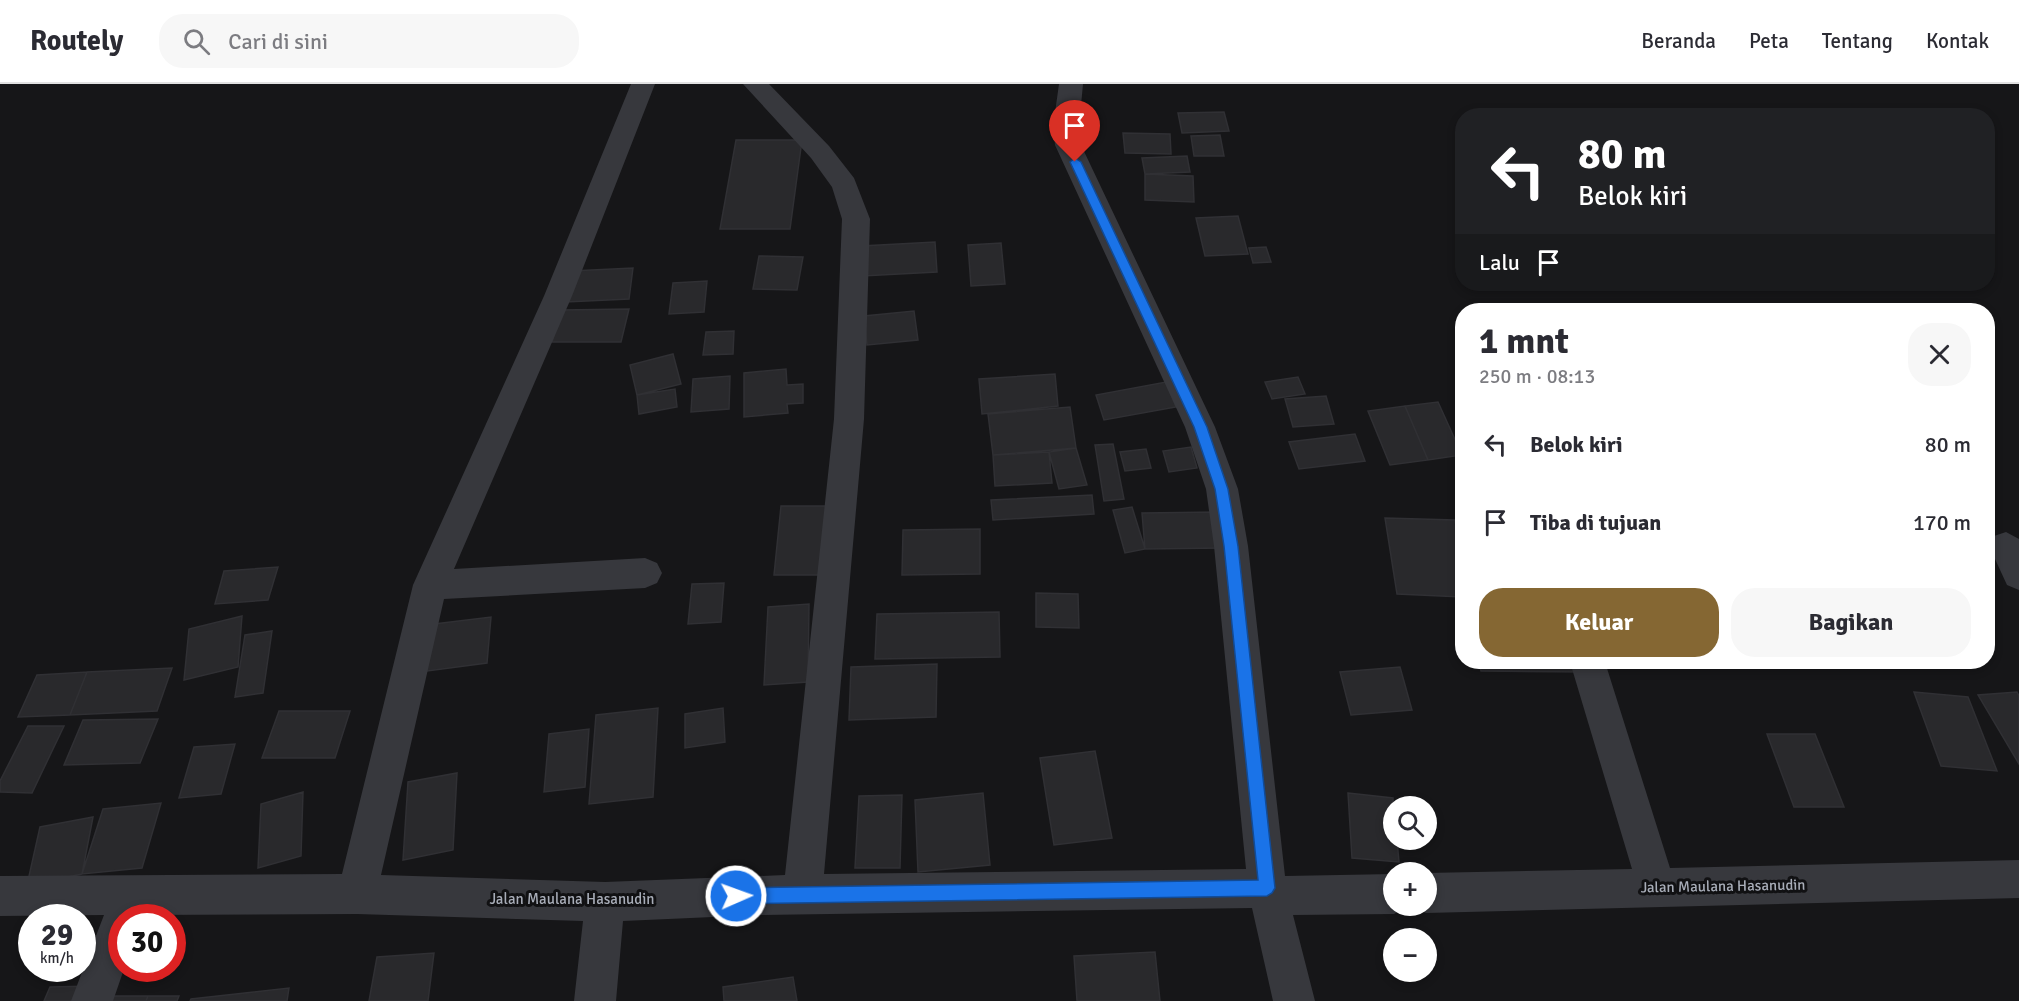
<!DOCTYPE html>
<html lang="id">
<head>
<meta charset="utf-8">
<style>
	body { margin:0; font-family:Signika,sans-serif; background:#f7f7f7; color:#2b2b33; height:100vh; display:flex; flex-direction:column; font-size:22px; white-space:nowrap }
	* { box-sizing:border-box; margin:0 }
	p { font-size:20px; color:#7c7c81 }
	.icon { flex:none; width:33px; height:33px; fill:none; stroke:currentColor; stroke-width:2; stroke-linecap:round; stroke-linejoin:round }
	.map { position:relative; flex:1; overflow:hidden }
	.details { position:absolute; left:1455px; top:219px; width:540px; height:366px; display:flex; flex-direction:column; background:#fff; border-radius:24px; box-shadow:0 3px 9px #0003 }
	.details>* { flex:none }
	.banner { position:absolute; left:1455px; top:24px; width:540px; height:183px; border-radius:24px; box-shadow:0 3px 9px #0003; background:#202124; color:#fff; overflow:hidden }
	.fabs { position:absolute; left:1383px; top:712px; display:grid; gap:12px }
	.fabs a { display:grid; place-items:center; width:54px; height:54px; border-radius:50%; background:#fff; box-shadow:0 3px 9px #0003; font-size:30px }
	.speed { position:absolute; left:18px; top:820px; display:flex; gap:12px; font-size:30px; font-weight:700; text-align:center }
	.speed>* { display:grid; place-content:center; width:78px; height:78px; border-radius:50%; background:#fff; box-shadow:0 3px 9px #0003; line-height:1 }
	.speed small { font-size:15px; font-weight:400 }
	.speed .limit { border:9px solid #d22; background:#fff; color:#111 }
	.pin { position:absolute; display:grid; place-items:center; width:51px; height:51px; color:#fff; margin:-62px -26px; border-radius:50% 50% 50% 0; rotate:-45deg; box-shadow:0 0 6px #0007 }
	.pin .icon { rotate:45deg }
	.me { position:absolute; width:66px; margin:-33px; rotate:88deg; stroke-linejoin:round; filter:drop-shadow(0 0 4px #0008) }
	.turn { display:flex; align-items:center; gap:21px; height:126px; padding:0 24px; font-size:27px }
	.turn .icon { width:78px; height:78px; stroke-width:2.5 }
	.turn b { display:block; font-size:42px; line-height:51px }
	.then { display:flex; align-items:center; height:57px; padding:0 24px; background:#0003; gap:12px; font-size:22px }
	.round { display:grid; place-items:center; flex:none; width:63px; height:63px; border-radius:24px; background:#f7f7f7 }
	.summary { display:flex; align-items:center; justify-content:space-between; height:102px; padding:0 24px }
	h1 { font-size:36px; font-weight:800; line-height:45px }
	.button { display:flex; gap:12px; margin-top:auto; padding:12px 24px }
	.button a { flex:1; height:69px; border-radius:24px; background:#856733; color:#fff; font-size:24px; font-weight:800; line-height:69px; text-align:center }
	.button a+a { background:#f7f7f7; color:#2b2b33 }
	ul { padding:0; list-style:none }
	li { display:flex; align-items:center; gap:18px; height:78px; padding:0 24px }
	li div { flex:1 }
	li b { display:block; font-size:22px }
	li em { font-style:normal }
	header { display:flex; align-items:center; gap:36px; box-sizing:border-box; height:84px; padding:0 30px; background:#fff; border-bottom:2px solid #e1e1e2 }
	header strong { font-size:28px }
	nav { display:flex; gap:33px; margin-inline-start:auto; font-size:21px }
	.search { width:420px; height:54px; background:#f7f7f7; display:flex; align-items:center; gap:15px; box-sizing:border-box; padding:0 21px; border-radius:24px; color:#7c7c81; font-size:22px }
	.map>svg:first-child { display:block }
	.building { fill:#29292c; stroke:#303034; stroke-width:1.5 }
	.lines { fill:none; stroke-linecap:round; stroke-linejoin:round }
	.minor { fill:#37383d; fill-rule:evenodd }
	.route { fill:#1a73e8; stroke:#114b97; stroke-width:1.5 }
	.labels { text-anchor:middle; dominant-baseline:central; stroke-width:6; stroke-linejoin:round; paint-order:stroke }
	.street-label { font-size:15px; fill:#a8adb8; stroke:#111113 }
</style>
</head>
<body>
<header>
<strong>Routely</strong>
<div class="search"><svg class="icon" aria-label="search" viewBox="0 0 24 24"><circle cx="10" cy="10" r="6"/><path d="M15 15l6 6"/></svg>Cari di sini</div>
<nav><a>Beranda</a><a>Peta</a><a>Tentang</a><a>Kontak</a></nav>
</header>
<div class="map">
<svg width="2019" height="917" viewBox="0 0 2019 917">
	<rect width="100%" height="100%" fill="#161618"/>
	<!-- building -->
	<path class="building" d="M1224,28L1229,47L1182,49L1178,29Z
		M1123,49L1170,50L1171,70L1125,69Z
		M1220,51L1224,72H1194L1191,52Z
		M736,56H802L790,145H720Z
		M1187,72L1190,88L1145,90L1142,74Z
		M1145,90L1193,92L1194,118L1145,116Z
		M1238,132L1248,170L1205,172L1196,134Z
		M935,158L937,188L862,192L861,162Z
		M1001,159L1005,200L971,202L968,161Z
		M1266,163L1271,178L1253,179L1249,164Z
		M759,172L803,173L797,206L753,205Z
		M633,184L629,215L566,218L571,187Z
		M707,197L704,228L669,230L673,199Z
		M629,225L621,258H552L561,226Z
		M914,227L918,256L867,261L864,232Z
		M734,247L733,270L703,271L706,248Z
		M673,270L681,300L637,311L630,281Z
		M786,285L787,301L803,300V319L787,320L788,329L744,333V289Z
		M1055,290L1058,322L982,330L979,295Z
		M730,292L729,325L691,328L693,295Z
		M1298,293L1305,310L1272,315L1265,298Z
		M1166,298L1176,323L1104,336L1096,311Z
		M675,305L677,323L639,330L637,311Z
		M1326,312L1334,340L1293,343L1285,315Z
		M1438,318L1462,371L1428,376L1405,322Z
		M1405,322L1428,376L1390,381L1368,327Z
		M1070,323L1076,364L993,371L988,330Z
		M1355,350L1365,377L1299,385L1289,358Z
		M1113,360L1124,415L1104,417L1095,361Z
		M1191,363L1197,384L1169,388L1163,367Z
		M1076,364L1087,401L1059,405L1049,368Z
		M1146,365L1151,384L1125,387L1120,368Z
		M1049,368L1052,399L995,402L993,371Z
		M1092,411L1094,430L993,436L991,416Z
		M781,422H830L824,491H774Z
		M1132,423L1145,465L1125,469L1113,426Z
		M1218,428L1223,464L1145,465L1142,429Z
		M1385,434L1455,436L1462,475V513L1397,510Z
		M980,445V490L902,491L903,446Z
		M278,483L268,516L215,520L224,487Z
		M724,499L721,538L688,540L692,500Z
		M1036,509L1078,510L1079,544L1036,543Z
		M809,520L808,598L764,601L768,523Z
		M999,528L1000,573L875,575L877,530Z
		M242,532L238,583L184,596L189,545Z
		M491,533L487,579L420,588L426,541Z
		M272,547L263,609L235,613L245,551Z
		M1479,578H1583L1586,588L1481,587Z
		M1711,578H1776L1778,582L1714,584Z
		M937,580L936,633L849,636L851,583Z
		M1400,583L1412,626L1351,631L1340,588Z
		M172,584L157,627L70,631L87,588Z
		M87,588L70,631L18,633L37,591Z
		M1914,608L1968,613L1997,687L1941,682Z
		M2017,608L2019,612V680L1978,611Z
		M658,624L653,713L589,720L596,631Z
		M723,624L725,658L685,664V630Z
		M279,627H350L335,674H262Z
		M158,635L140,679L64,681L83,636Z
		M28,642H64L32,709L0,708V697Z
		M589,645L585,703L544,708L549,650Z
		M1767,650H1815L1844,723H1794Z
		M235,660L221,710L179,714L194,663Z
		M1095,667L1112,754L1054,761L1040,674Z
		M457,689L453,766L403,776L408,698Z
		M303,708L301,772L258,784L261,720Z
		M983,709L990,781L918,788L915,716Z
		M1348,709L1393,714L1394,756H1397L1399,778L1352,774Z
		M902,711L900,784H855L859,712Z
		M161,719L142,784L82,790L103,725Z
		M93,733L82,790L27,801L40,743Z
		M1155,868L1160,917H1077L1074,872Z
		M434,869L428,917H369L377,873Z
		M793,893L797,917H724L723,903Z
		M92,902L86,917H44L50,903Z
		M289,904L287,917H190L191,915Z
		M106,912H148L146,917H104Z
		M148,912H179L177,917H146Z"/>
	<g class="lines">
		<!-- minor -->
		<path class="minor" d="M631,0H655L572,212L454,485L645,474L657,479L662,489L657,499L645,504L444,515L381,791L605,798L785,791L834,335L842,135L832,103L811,74L743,0H769L829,62L854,94L870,135L864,335L824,790L1246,785L1214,462L1206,405L1185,343L1055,61L1053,43L1059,0H1083L1079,43L1081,61L1215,343L1238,405L1248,462L1285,792L1394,790V822H1409L1394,830L1293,831L1315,917H1273L1252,824L758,831L623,837L616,917H574L583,837L357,830L140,831L141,834H122V885H124L113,917H71L104,831L0,832V792L342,790L413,501L544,212Z
			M2006,448L2019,455V506L2007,501L1989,462L1994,452Z
			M1570,578H1605L1670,784L2019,776V814L1426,829L1412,823L1426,822V789L1632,785Z"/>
	</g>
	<!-- route -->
	<path class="route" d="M1075,74L1081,78L1207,343L1228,405L1238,462L1275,804L1272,809L1267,812L736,820L730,818L728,812L730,806L736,804L1258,796L1224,462L1215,405L1194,343L1070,78Z"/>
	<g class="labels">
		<!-- street labels -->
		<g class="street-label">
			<text transform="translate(1723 802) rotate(-1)">Jalan Maulana Hasanudin</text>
			<text x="572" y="815">Jalan Maulana Hasanudin</text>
		</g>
	</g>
</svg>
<div class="fabs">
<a><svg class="icon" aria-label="search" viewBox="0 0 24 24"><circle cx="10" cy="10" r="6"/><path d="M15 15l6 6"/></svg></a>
<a>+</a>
<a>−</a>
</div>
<div class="speed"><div>29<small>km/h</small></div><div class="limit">30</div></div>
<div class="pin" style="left:1075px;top:78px;background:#d93025"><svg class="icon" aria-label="arrive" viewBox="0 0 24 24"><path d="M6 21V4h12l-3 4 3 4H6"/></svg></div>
<svg class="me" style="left:736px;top:812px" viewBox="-20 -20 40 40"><circle r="17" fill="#1a73e8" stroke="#fff" stroke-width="3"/><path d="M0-11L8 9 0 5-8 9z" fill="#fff"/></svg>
<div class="banner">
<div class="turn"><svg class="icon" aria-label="left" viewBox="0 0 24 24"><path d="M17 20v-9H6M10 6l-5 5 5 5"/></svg><div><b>80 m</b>Belok kiri</div></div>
<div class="then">Lalu<svg class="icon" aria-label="arrive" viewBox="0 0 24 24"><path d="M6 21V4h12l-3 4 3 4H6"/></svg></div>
</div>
<section class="details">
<div class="summary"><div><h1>1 mnt</h1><p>250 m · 08:13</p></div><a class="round"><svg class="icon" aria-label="close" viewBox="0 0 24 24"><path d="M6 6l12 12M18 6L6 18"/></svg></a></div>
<ul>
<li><svg class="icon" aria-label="left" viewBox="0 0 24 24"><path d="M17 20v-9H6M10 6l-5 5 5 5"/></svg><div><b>Belok kiri</b></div><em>80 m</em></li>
<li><svg class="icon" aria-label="arrive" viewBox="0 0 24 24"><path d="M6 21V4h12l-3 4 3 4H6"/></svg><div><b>Tiba di tujuan</b></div><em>170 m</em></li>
</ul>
<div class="button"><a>Keluar</a><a>Bagikan</a></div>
</section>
</div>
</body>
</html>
